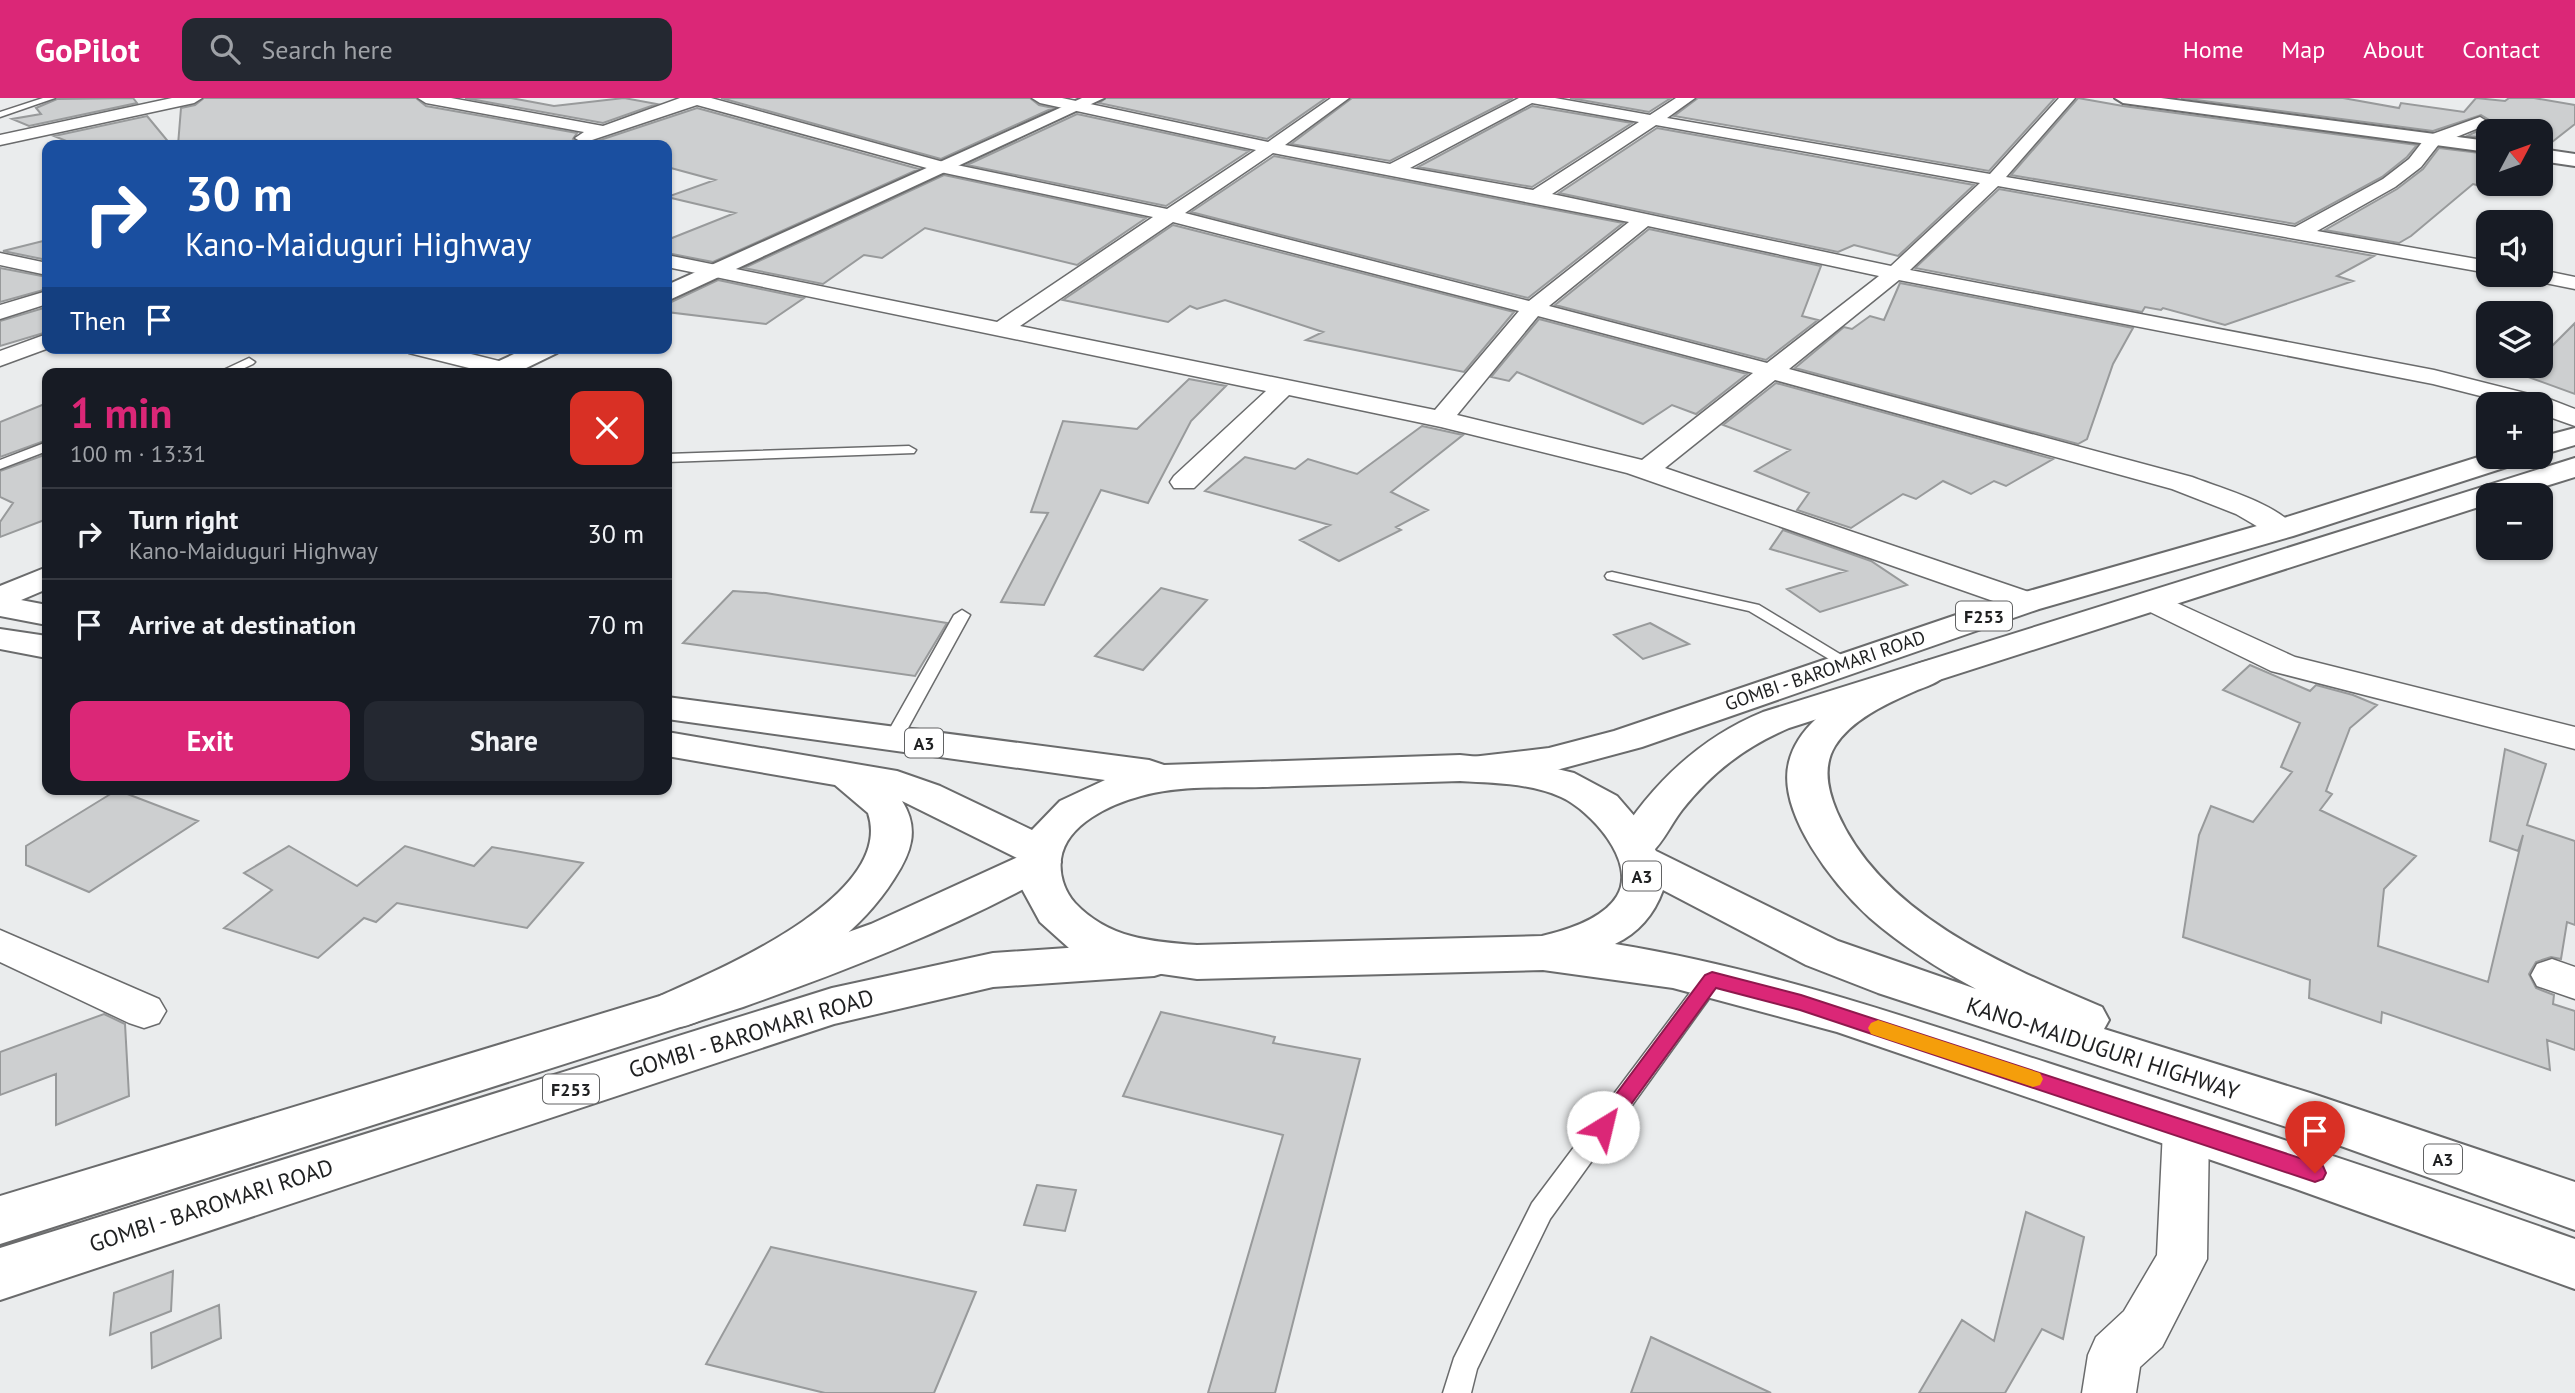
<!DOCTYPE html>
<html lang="en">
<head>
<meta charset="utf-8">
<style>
	body { margin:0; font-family:"PT Sans",sans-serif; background:#242831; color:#f1f3f6; height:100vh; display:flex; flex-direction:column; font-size:26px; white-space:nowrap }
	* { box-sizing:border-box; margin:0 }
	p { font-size:23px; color:#9ea1a6 }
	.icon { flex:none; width:38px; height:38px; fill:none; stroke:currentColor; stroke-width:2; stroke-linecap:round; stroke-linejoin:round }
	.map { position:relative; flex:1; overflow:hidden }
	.drawer { position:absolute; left:42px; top:270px; width:630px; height:427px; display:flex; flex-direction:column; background:#171b24; border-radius:14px; box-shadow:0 2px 5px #0004 }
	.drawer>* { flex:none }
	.banner { position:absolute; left:42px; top:42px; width:630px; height:214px; border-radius:14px; box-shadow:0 2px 5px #0004; background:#1a4fa0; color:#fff; overflow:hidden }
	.needle { width:46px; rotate:49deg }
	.buttons { position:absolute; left:2476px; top:21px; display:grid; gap:14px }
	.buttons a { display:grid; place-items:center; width:77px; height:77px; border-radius:14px; background:#171b24; box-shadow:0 2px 5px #0004; font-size:35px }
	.pin { position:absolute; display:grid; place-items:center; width:60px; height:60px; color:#fff; margin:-72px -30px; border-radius:50% 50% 50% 0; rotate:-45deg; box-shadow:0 0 7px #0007 }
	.pin .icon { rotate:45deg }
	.me { position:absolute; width:77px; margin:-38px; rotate:36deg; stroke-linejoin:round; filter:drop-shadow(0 0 5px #0008) }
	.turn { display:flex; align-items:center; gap:24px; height:147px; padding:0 28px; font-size:32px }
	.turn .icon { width:91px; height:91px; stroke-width:2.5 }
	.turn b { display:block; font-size:49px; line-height:60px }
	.then { display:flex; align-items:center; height:66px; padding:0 28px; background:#0003; gap:14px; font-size:26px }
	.round { display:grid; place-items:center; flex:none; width:74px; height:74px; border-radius:14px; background:#242831 }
	.overview { display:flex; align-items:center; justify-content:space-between; height:119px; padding:0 28px }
	h1 { font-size:42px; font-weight:700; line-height:52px; color:#db2777 }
	.button { display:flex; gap:14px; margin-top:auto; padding:14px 28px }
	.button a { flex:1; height:80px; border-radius:14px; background:#db2777; color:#fff; font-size:28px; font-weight:700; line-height:80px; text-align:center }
	.button a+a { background:#242831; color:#f1f3f6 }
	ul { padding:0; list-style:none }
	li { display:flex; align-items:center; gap:21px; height:91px; padding:0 28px; border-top:2px solid #363941 }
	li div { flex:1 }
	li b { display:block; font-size:26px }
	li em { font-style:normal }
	header { display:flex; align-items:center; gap:42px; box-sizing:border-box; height:98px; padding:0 35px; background:#db2777; color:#fff }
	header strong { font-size:33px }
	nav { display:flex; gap:38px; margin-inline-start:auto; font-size:24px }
	.search { width:490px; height:63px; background:#242831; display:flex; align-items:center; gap:18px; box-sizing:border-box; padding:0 24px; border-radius:14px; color:#9ea1a6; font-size:26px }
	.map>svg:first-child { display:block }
	.building { fill:#cdcfd0; stroke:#989a9b; stroke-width:2 }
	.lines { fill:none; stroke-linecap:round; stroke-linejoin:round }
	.service-casing { stroke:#6a6b6c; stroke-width:3 }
	.minor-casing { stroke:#6a6b6c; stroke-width:3 }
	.tertiary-casing { stroke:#6a6b6c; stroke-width:4 }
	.primary-casing { stroke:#6a6b6c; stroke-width:4 }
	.trunk-casing { stroke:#6a6b6c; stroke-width:4 }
	.service { fill:#fff; fill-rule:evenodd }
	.minor { fill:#fff; fill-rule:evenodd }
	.tertiary { fill:#fff; fill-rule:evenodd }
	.primary { fill:#fff; fill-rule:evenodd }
	.trunk { fill:#fff; fill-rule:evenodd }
	.route { fill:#db2777; stroke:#8e194d; stroke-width:2 }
	.slow { fill:#f59e0b }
	.labels { text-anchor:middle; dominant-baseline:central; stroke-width:5; stroke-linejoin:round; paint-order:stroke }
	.shield { fill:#fff; stroke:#626364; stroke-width:2 }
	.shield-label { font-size:18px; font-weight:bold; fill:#1f2021 }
	.street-label { font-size:19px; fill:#1f2021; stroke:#fff }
	.near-street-label { font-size:23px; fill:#1f2021; stroke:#fff }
</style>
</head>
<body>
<header>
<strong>GoPilot</strong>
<div class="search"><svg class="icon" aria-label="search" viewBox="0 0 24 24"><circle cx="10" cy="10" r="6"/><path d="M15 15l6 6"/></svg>Search here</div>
<nav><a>Home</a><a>Map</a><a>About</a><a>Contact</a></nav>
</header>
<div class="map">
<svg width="2575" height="1295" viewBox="0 0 2575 1295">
	<rect width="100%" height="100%" fill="#eaeced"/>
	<!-- building -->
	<path class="building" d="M133,0L137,5L29,28L12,21L41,16L36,10L57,1Z
		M204,0H416L426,8L577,35L573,41L582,47H178L181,10L195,7Z
		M465,0H511L554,8L624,0L657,6L603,25Z
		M721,0H1030L1039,7L1053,10L941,61Z
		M1106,0H1326L1267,41L1099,5Z
		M1352,0H1513L1390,63L1291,46Z
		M1570,0H1671L1649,14Z
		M1698,0H2055L1989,73L1674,18Z
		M2078,0L2123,8L2417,47L2407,59L2382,79L2295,126L2011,77Z
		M2181,0H2343L2399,10L2401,5L2464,14L2476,0L2505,3L2509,0H2534L2575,7V26L2547,48L2541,47V33H2488V40L2467,38L2488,28L2491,23L2481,17L2433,33Z
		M1532,8L1632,25L1532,89L1418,69Z
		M697,10L919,71L713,164L667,155V142L735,115L667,99L715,82L667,69V47H585Z
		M1077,16L1249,53L1166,108L967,67Z
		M147,18L171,47H76L54,38Z
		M1657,30L1974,87L1898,158L1854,147L1838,154L1559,95Z
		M2439,50L2488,56V72L2477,87L2473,86L2411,138L2399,145L2325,132L2397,91L2423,71Z
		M1274,58L1623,125L1528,200L1191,114Z
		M944,77L1146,120L1077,167L925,130L882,160L864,157L823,186L744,170Z
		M1999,91L2374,158L2337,178L2353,183L2225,227L2163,210L2161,212L2145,209L2142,214L1915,170Z
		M1173,127L1514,214L1464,274L1306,242L1323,234L1225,202L1197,211L1190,208L1168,224L1063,202Z
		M1649,131L1821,168L1802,218L1818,222L1766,262L1555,207Z
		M47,142V162L3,153Z
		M0,170L47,179V191L0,204Z
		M718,182L804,200L766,226L667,214V206Z
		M1900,185L2133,230L2113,266L2087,341L2078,346L1795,270L1844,229L1852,231L1870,218L1884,222Z
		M47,209V234L0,248V223Z
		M1539,221L1747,276L1696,316L1672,307L1643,326L1517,274L1509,283L1491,279Z
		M2575,225V296L2523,277L2532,268H2541V259Z
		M1189,281L1226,288L1191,323L1148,405L1101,392L1044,507L1001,504L1048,415L1031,414L1063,323L1137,331Z
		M1776,285L2053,361L2006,388L1994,383L1971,396L1943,383L1916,401L1903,396L1851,430L1797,412L1809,395L1755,373L1790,352L1723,327Z
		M47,305V342L0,359V324Z
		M1422,328L1463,337L1391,394L1428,412L1396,429L1401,432L1339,463L1300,442L1330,427L1205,393L1245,359L1295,371L1308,361L1357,376Z
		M47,356V421L0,439V424L13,405L0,399V373Z
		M1783,432L1871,463L1907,487L1820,514L1787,491L1846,473L1770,451Z
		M1161,490L1207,502L1143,572L1095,558Z
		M733,493L766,495L947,525L915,578L683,545Z
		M1650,525L1689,546L1643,561L1614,537Z
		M2250,567L2310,593L2316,587L2353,597L2377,607L2350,630L2326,693L2332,696L2320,712L2416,758L2384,791L2378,848L2488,884L2523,737L2518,753L2490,743L2505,651L2546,666L2527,727L2575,743V827L2567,824L2561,861L2551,859L2536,864L2529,876L2536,890L2554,897L2553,906L2575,913V952L2547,942L2550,972L2382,914L2381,925L2309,900L2310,882L2183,839L2199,737L2211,708L2253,724L2292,674L2281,669L2300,625L2223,592Z
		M117,692L198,723L89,794L26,767V748Z
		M289,748L357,788L405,748L474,768L492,749L583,765L527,830L397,805L376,824L364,820L318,860L224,830L272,792L244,775Z
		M1161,914L1275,939L1273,945L1360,961L1275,1295H1208L1283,1037L1123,998Z
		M104,916L125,926L129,998L56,1027V976L0,997V954Z
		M1037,1087L1076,1092L1065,1133L1024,1127Z
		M2026,1114L2084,1139L2063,1241L2042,1231L2005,1295H1919L1962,1222L1994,1243Z
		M771,1149L976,1194L934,1295H825L706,1266Z
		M173,1173L171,1213L110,1237L114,1195Z
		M219,1207L221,1240L152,1270L151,1235Z
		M1651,1239L1771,1295H1631Z"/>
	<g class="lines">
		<defs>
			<path id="service" d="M43,0H55L0,19V14Z
				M249,260L255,264L253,266L234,275H217Z
				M47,344V353L0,371V362Z
				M909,348L916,352L914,355L667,364V356Z
				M1612,474L1759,507L1853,564L1845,569L1839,567L1749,513L1607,481L1605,478L1607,475Z
				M962,512L970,517L902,641L893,646L887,645L884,641L954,517Z
				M1711,874L1718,876L1722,882L1718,888L1550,1121L1477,1271L1471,1295H1443L1454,1260L1532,1105L1704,876Z"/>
			<path id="minor" d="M172,0H202L194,5L0,47V37Z
				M418,0H451L603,28L680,0H711L947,65L1167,111L1256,52L1040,5L1032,0H1062L1268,44L1331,0H1349L1285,47L1390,66L1519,0H1555L1650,17L1676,0H1695L1667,20L1990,76L2059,0H2075L2006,79L2295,129L2383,81L2409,61L2427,38L2480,19L2488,24L2486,27L2439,46L2421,69L2395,89L2317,133L2488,163V175L1998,88L1910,172L2434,272L2549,301L2575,311V328L2541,316V306H2512L2433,286L1899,182L1789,271L2192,379C2220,390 2279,406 2296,431L2292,437L2282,440L2272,437L2236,416L2172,391L1775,282L1665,370L2038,497L2042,504L2038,511L2027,513L2016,511L1627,375L1441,329L1289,297L1194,390H1174L1170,384L1174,378L1266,293L667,169V157L997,224L1153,119L945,75L697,7L583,45L575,40L584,34L426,5ZM1532,5L1639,24L1533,92L1410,70ZM1656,27L1980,85L1891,168L1552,96ZM1273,55L1629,124L1529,203L1185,115ZM1173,124L1519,213L1435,312L1020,228ZM1648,128L1879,178L1767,265L1549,208ZM1538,218L1753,275L1642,362L1457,317Z
				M0,155L47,165V177L0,167Z
				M2541,172L2575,179V191L2525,181L2522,177H2541Z
				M47,193V206L0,221V207Z
				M47,236L49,250L0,268V253Z
				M406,250H447L511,266L515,271L512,275H489L409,255Z
				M2155,495L2295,559L2575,629V651L2271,573L2144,511L2140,504L2144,497Z
				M0,832L159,901L166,913L159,925L144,930L129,925L0,864Z
				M2552,861L2575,869V901L2537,888L2531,877L2537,866Z
				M2186,1012L2202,1018L2209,1032L2207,1161L2162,1249L2140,1269L2136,1295H2082L2088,1257L2096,1239L2124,1213L2157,1157L2163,1032L2170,1018Z"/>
			<path id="tertiary" d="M1082,0H1104L667,203V187Z
				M2115,0H2161L2488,43V54L2123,5Z
				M2541,51L2575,56V68L2541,63Z
				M527,250H560L557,255L516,275H482L486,269Z
				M47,469V491L0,511V488Z"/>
			<path id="primary" d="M2575,330V347L2541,357V339Z
				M2488,356V359H2523L2519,365L2293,438L2039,511L1642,649L1549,674L1477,682L1463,678L1457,669L1463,660L1549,650L1614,633L2015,497L2271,424Z
				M2575,360V379L2517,397H2488V406L1789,630C1745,649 1712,674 1682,712C1671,726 1663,745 1650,756C1641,765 1629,761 1619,758L1613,748C1650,688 1697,641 1763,614Z
				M1040,749L1055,754L1061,764L1055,774C955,830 850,871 743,909L0,1146V1098L716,881L871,826Z
				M1154,844L1170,849L1177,861L1170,873L1154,878L993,889L834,926L0,1202V1150L832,890L993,855Z"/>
			<path id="trunk" d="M0,498L47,507V527L0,518Z
				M0,531L47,538V560L0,551Z
				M1931,562L1944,565L1949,573C1941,585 1926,588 1913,594C1886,606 1851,622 1835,648C1822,669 1828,693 1837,714C1882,817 2005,868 2102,909L2109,922L2104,931L2310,995L2575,1084V1132L2302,1034L1878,895L1806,867L1663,792C1654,817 1638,835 1615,846C1764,870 1905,919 2048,965C2224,1022 2400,1079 2575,1141V1191L2296,1091L1837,934L1673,890L1543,872L1197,881L1120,870L1069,850L1040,824L1022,791L1019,761L902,703C920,731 911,755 894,781C858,838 804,871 744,899C729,907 692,930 676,929C671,928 665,925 660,924L653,911L660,898C718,872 896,798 868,715L835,687L667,658V634L897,673L940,688L1032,732L1060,703L1105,682L667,621V599L1149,662L1164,667L1460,657L1528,664L1574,675L1617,698L1636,720L1656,753L1838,843L1976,891C1939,871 1902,848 1870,820C1835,788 1776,715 1789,664C1797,631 1829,607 1857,593C1881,581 1905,569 1931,562ZM1460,683C1493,685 1530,685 1561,699C1590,712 1638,764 1617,798C1603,821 1567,832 1542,838L1197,847C1151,844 1108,840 1075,805C1064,793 1059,776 1061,761C1066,726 1111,706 1141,698C1180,687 1222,690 1263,689C1328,687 1394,685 1460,683Z"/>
		</defs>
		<!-- service casing -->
		<use href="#service" class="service-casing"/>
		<!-- minor casing -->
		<use href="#minor" class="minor-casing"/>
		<!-- tertiary casing -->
		<use href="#tertiary" class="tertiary-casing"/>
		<!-- primary casing -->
		<use href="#primary" class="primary-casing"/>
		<!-- trunk casing -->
		<use href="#trunk" class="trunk-casing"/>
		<!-- service -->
		<use href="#service" class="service"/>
		<!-- minor -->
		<use href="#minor" class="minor"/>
		<!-- tertiary -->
		<use href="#tertiary" class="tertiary"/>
		<!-- primary -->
		<use href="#primary" class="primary"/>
		<!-- trunk -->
		<use href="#trunk" class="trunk"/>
	</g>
	<!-- route -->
	<path class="route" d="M1712,874L1801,897L2315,1065L2323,1068L2326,1075L2323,1081L2315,1084L1800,912L1716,890L1610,1035L1603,1038L1596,1035L1592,1029L1596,1023L1705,877Z"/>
	<!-- slow -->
	<path class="slow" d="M1878,922L2040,975L2043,981L2040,987L2033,989L1871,936L1868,930L1871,925Z"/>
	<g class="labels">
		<!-- shield labels -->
		<g class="shield">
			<rect x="1956" y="503.5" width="56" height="29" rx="5"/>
			<rect x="905" y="630.5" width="38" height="29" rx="5"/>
			<rect x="1623" y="763.5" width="38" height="29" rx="5"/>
			<rect x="543" y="976.5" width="56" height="29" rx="5"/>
			<rect x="2424" y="1046.5" width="38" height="29" rx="5"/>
		</g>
		<g class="shield-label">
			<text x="1984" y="518">F253</text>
			<text x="924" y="645">A3</text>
			<text x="1642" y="778">A3</text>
			<text x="571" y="991">F253</text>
			<text x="2443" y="1061">A3</text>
		</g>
		<!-- street labels -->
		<g class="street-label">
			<text transform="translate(1825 572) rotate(-19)">GOMBI - BAROMARI ROAD</text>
		</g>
		<!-- near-street labels -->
		<g class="near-street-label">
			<text transform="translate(751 935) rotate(-17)">GOMBI - BAROMARI ROAD</text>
			<text transform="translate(2103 950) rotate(18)">KANO-MAIDUGURI HIGHWAY</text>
			<text transform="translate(211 1107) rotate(-18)">GOMBI - BAROMARI ROAD</text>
		</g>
	</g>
</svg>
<div class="buttons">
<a><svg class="needle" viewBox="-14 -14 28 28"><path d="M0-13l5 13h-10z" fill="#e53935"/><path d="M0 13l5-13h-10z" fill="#9ea1a6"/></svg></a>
<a><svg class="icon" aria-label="sound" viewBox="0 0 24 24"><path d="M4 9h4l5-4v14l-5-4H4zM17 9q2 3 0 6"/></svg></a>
<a><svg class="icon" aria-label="layers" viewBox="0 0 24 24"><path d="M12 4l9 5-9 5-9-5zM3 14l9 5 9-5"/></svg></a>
<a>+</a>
<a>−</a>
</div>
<div class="pin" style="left:2315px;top:1075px;background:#d93025"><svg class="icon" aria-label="arrive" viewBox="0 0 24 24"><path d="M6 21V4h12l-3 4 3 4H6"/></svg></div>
<svg class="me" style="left:1603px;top:1029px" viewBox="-20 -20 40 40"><circle r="19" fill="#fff"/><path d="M0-13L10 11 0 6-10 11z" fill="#db2777"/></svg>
<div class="banner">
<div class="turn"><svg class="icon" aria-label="right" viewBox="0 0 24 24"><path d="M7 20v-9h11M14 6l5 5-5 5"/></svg><div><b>30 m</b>Kano-Maiduguri Highway</div></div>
<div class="then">Then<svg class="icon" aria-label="arrive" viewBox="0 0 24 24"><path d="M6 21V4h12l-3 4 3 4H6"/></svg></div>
</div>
<section class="drawer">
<div class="overview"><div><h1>1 min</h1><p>100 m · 13:31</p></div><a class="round" style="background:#d93025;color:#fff"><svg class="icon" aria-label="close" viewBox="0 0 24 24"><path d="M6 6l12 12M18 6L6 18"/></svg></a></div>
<ul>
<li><svg class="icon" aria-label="right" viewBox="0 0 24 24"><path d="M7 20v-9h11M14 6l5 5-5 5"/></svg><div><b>Turn right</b><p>Kano-Maiduguri Highway</p></div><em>30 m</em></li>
<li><svg class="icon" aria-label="arrive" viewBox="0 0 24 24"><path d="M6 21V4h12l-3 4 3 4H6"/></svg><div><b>Arrive at destination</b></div><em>70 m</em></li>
</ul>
<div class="button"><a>Exit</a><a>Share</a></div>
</section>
</div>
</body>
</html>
